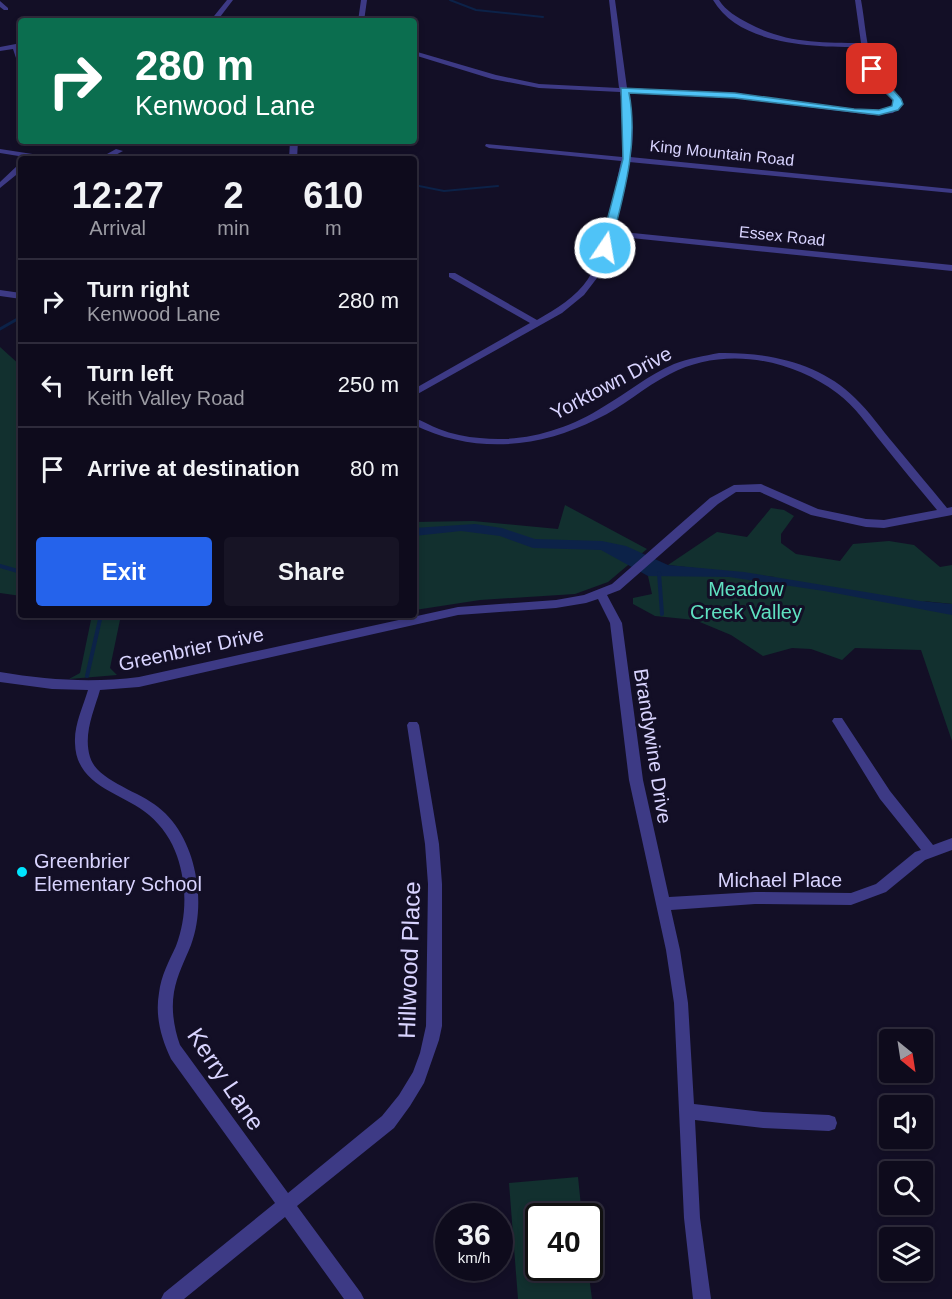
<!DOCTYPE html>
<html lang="en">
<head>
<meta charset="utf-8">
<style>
	body { margin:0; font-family:Arial,sans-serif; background:#171425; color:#f1f3f6; height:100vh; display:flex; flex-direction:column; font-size:22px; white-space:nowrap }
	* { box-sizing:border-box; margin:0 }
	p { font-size:20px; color:#9b9ba3 }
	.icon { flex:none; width:33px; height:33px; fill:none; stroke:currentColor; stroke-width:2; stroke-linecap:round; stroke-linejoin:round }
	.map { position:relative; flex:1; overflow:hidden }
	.side { position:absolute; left:18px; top:156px; width:399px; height:462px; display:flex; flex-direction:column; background:#0e0b1c; border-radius:6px; box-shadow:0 3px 9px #0003,0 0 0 2px #2e2b3b }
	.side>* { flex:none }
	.guide { position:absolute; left:18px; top:18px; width:399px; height:126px; border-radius:6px; box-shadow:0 3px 9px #0003,0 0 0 2px #2e2b3b; background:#0b6e4f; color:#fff; overflow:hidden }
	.needle { width:39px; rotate:150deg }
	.controls { position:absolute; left:879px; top:1029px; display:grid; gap:12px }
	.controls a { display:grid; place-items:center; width:54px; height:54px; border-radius:6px; background:#0e0b1c; box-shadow:0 3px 9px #0003,0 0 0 2px #2e2b3b; font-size:30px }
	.speed { position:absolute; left:435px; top:1203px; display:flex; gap:12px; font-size:30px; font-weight:700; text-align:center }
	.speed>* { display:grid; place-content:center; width:78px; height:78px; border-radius:50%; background:#0e0b1c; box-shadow:0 3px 9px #0003,0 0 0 2px #2e2b3b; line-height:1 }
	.speed small { font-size:15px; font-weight:400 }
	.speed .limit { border:3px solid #111; border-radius:9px; background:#fff; color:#111 }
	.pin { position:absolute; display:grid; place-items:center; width:51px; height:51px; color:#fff; margin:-26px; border-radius:12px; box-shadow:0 3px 9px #0006 }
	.me { position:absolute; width:66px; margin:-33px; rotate:12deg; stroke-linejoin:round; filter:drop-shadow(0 0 4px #0008) }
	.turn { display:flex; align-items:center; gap:21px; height:126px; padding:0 18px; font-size:27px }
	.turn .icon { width:78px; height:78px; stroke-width:2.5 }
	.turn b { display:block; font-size:42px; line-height:51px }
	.eta { display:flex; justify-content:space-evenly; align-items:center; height:102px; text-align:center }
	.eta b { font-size:36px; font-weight:800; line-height:42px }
	.action { display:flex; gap:12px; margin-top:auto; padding:12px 18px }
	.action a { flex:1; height:69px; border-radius:6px; background:#2563eb; color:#fff; font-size:24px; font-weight:800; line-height:69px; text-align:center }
	.action a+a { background:#171425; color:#f1f3f6 }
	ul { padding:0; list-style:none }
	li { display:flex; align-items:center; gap:18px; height:84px; padding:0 18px; border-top:2px solid #2e2b3b }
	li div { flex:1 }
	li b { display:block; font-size:22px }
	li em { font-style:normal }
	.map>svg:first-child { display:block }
	.green { fill:#12302f }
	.water { fill:#0c2248 }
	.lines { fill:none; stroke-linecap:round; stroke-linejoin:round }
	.stream-far2 { stroke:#0c2248; stroke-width:2 }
	.stream-far1 { stroke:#0c2248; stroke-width:3 }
	.stream { stroke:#0c2248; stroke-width:4 }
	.minor { fill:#3d3a85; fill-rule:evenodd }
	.route { fill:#4fc3f7; stroke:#337fa1; stroke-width:1.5 }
	.poi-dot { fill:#00e5ff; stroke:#130f26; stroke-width:2 }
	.labels { text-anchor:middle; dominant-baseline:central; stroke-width:6; stroke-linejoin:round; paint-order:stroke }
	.far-street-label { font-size:16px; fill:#d9d4ff; stroke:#130f26 }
	.street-label { font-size:20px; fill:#d9d4ff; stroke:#130f26 }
	.park-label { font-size:20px; fill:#5fe0c0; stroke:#130f26 }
	.poi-label { font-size:20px; fill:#d9d4ff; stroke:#130f26; text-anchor:start }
	.near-street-label { font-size:24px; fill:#d9d4ff; stroke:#130f26 }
</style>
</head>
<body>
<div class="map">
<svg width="952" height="1299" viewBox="0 0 952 1299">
	<rect width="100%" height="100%" fill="#130f26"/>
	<!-- green -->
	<path class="green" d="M0,347L21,366V596L0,593Z
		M565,505L647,549L608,582L575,594L480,600L415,610L414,522L473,521L558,529Z
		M771,508L784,510L794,516L781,534V543L796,554L840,561L853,544L889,541L914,545L940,567L952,565V604L923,601L952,609V741L921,650L855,648L842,660L811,649L792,648L763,656L731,635L695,620L655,616L633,604V598L652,594L648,576L666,574L775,577L668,565L717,532L747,537Z
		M92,615H121L110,668L117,675L69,679L80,673Z
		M578,1177L582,1216H538V1268H588L592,1299H518L509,1183Z"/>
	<!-- water -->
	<path class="water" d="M475,524L502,528L535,539L602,541L626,546L668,565L744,572L920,601L952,604V615L824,591L729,577L648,576L601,550L533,548L500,536L461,531L414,536V528Z"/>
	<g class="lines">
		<!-- stream-far2 -->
		<path class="stream-far2" d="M450,0L476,10L543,17
			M414,185L444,191L498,186"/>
		<!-- stream-far1 -->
		<path class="stream-far1" d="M0,329L21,317"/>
		<!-- stream -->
		<path class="stream" d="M0,566L21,572
			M659,573L662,614
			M87,676L101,615"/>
		<!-- minor -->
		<path class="minor" d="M227,0H233L217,21H210Z
			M361,0H367L364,21H358Z
			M609,0H615L627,88L735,94L872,111L888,109L894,104L893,100L873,79L862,47C815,47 740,46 713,0H719C726,11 737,17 748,23C784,43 821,43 861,43L855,0H861C866,26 866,56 880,78C887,88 897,93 902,104L893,113L872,115L735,98L628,93C632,114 635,136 630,157L952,189V193L629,162L613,231L952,265V271L612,236L597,278L584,295L562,313L414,396V389L530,323L449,277V273H455L537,320C556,309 576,297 588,279C605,252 614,193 621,161L489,148L485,146L486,144L622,157C627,136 625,113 620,92L539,88L492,79L414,55V51L496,75L539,84L619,88Z
			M0,1L8,8V10H4L0,7Z
			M21,43V63L17,61L13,49L0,51V47Z
			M290,141H298L297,159H289Z
			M0,149L52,157L56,159H37L0,153Z
			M116,149L123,151L108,159H98Z
			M18,165H21V171L0,188V182Z
			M0,290L21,293V299L0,296Z
			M719,353C767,352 820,363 855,398C870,412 881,429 894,444C912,466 930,487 947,508L952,507V515L884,528L866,527L811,515L760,492H736L718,504L620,590L607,595L622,623L643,780L669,897L755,892L851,893L876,884L915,852L921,850L880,799L834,724L832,721L834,718H842L890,791L933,845L952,838V850L925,860L886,892L851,905L755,904L671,910L680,950L688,1003L694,1104L763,1112L829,1115L835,1117L837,1123L835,1129L829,1131L763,1128L695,1120L700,1218L711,1299H693L684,1218L674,1003L666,950L629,780L610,623L598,599L586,603L556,608L458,615L139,687L100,690C94,711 83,734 90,757C97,781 139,791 158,807C179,823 192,851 196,877C200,899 199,923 191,945C185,960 177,975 174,992C171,1010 174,1028 180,1045L288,1193L382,1116L399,1095L413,1072L420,1053L426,1026L428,884L425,844L407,725L409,722H417L419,725L439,844L442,884V1026L439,1040L424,1083L410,1106L394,1128L297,1206L361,1293L364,1299H344L285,1217L184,1299H161L164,1293L275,1203L171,1059C161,1038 155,1016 159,993C161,976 169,961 176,946C187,917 187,885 177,856C172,841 162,826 149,815C122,792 76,787 75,743C74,725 83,707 88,690L52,689L0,682V672C47,680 92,683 139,677L458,607L556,600L584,595L612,584L710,498L734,485L761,484L818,509L866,519L884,520L937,510C919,488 900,466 882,443C868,426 855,406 837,393C790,358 723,346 670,374C644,387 623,407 597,419C538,449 474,454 414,425V418C423,421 431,426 439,429C452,434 466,437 480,438C522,443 567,430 603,407C627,393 648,375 674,364C689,358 704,356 719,353Z"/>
	</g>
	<!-- route -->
	<path class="route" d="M872,66L901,99L903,104L898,110L879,115L735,98L629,93C639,146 623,197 610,248L605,251L600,248L623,159L621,88L735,93L854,109L879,110L892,106L893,100L875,82L868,69Z"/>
	<!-- markers -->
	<circle class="poi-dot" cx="22" cy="872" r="6"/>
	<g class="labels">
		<!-- far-street labels -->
		<g class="far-street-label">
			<text transform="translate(722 153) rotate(6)">King Mountain Road</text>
			<text transform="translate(782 236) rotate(6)">Essex Road</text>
		</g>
		<!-- street labels -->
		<g class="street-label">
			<text transform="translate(611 383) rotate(-28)">Yorktown Drive</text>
			<text transform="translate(191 649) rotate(-12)">Greenbrier Drive</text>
			<text transform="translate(653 746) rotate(81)">Brandywine Drive</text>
			<text x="780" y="880">Michael Place</text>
		</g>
		<!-- park labels -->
		<g class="park-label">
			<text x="746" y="589">Meadow<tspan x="746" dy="23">Creek Valley</tspan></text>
		</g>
		<!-- poi labels -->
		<g class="poi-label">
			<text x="34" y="861">Greenbrier<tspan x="34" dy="23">Elementary School</tspan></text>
		</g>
		<!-- near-street labels -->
		<g class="near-street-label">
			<text transform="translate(409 960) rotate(-88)">Hillwood Place</text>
			<text transform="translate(226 1079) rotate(56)">Kerry Lane</text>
		</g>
	</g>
</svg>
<div class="controls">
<a><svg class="needle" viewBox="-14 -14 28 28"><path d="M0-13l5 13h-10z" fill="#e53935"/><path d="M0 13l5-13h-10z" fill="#9b9ba3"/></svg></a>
<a><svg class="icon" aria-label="sound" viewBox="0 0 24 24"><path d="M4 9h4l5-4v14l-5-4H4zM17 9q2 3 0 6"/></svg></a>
<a><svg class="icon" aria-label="search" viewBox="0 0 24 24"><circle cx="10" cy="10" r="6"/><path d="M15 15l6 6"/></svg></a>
<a><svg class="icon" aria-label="layers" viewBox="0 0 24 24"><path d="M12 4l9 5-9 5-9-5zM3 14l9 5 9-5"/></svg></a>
</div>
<div class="speed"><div>36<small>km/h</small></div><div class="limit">40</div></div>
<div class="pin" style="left:872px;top:69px;background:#d93025"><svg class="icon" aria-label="arrive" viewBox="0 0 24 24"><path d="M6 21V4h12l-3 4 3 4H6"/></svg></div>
<svg class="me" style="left:605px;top:248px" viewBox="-20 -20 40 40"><circle r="17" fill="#4fc3f7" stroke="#fff" stroke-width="3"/><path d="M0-11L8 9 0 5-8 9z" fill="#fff"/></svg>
<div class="guide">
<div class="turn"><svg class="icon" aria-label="right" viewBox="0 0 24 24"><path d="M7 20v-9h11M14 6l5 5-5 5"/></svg><div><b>280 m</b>Kenwood Lane</div></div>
</div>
<section class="side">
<div class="eta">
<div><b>12:27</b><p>Arrival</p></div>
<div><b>2</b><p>min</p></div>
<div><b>610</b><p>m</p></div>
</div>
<ul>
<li><svg class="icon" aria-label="right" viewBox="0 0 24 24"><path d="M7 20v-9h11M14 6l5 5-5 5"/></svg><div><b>Turn right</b><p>Kenwood Lane</p></div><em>280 m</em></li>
<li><svg class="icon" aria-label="left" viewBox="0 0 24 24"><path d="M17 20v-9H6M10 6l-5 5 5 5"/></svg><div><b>Turn left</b><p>Keith Valley Road</p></div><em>250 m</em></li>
<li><svg class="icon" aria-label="arrive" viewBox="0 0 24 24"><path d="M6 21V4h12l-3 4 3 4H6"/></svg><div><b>Arrive at destination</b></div><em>80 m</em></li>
</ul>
<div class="action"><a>Exit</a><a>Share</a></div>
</section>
</div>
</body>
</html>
